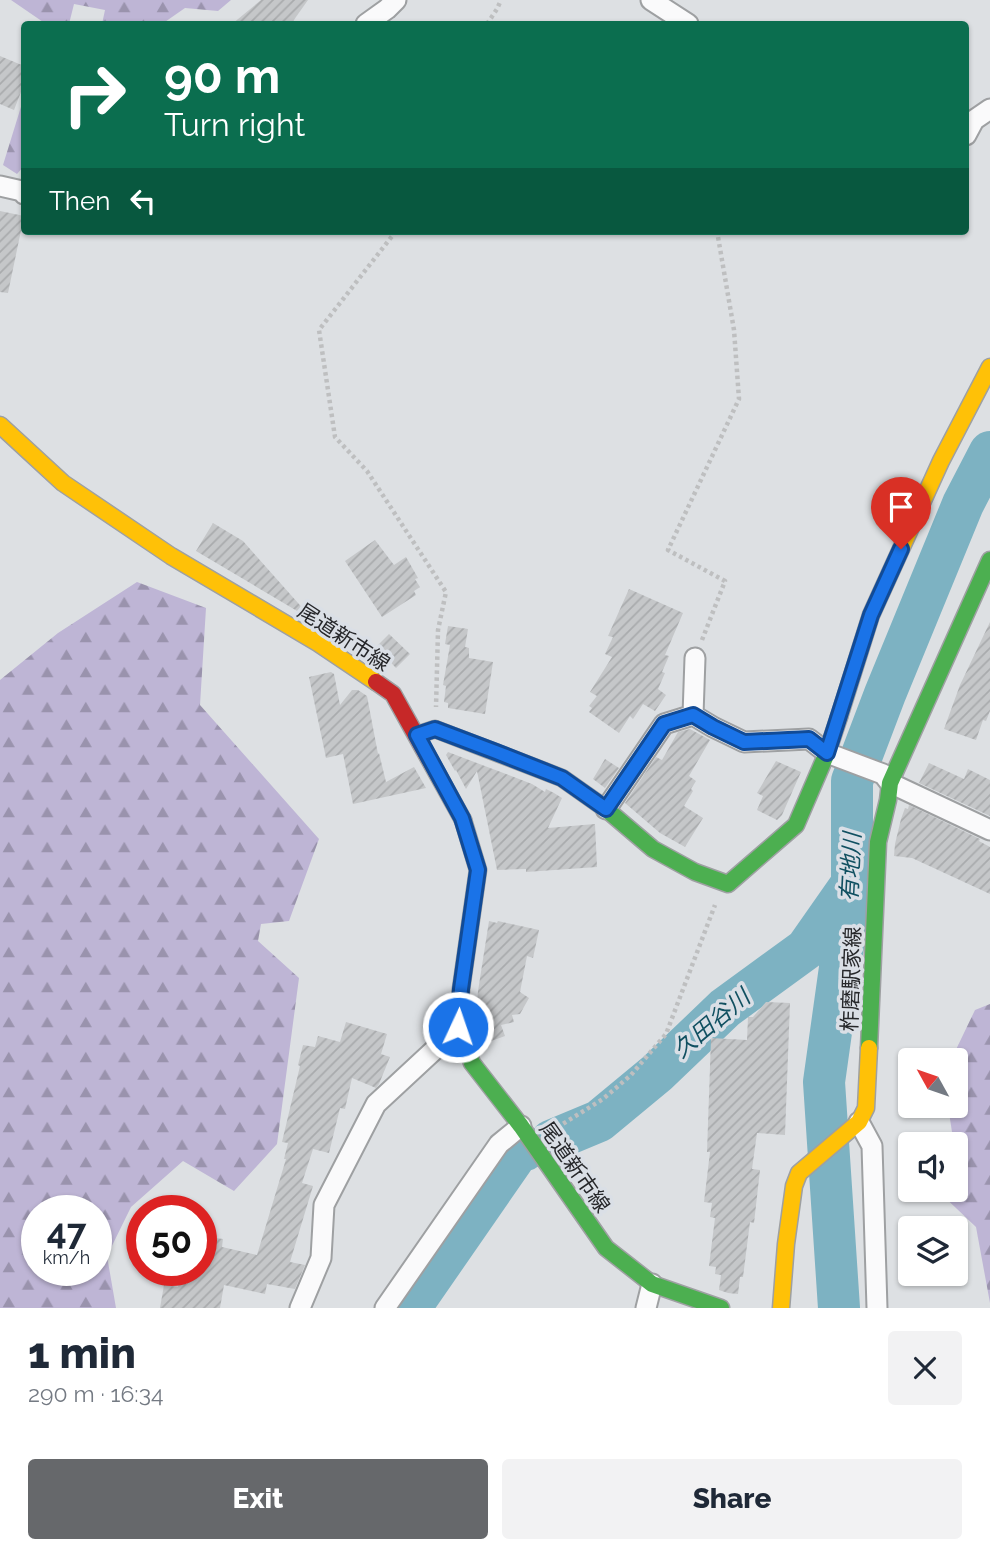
<!DOCTYPE html>
<html lang="en">
<head>
<meta charset="utf-8">
<style>
	body { margin:0; font-family:Raleway,"Noto Sans JP",sans-serif; background:#f2f2f3; color:#1f2937; height:100vh; display:flex; flex-direction:column; font-size:26px; white-space:nowrap }
	* { box-sizing:border-box; margin:0 }
	p { font-size:23px; color:#747a83 }
	.icon { flex:none; width:38px; height:38px; fill:none; stroke:currentColor; stroke-width:2; stroke-linecap:round; stroke-linejoin:round }
	.map { position:relative; height:1308px; overflow:hidden }
	.side { display:flex; flex-direction:column; background:#fff; flex:1 }
	.side>* { flex:none }
	.banner { position:absolute; left:21px; top:21px; width:948px; height:214px; border-radius:7px; box-shadow:0 2px 5px #0004; background:#0b6e4f; color:#fff; overflow:hidden }
	.needle { width:46px; rotate:310deg }
	.buttons { position:absolute; left:898px; top:1048px; display:grid; gap:14px }
	.buttons a { display:grid; place-items:center; width:70px; height:70px; border-radius:7px; background:#fff; box-shadow:0 2px 5px #0004; font-size:35px }
	.speed { position:absolute; left:21px; top:1195px; display:flex; gap:14px; font-size:35px; font-weight:700; text-align:center }
	.speed>* { display:grid; place-content:center; width:91px; height:91px; border-radius:50%; background:#fff; box-shadow:0 2px 5px #0004; line-height:1 }
	.speed small { font-size:18px; font-weight:400 }
	.speed .limit { border:10px solid #d22; background:#fff; color:#111 }
	.pin { position:absolute; display:grid; place-items:center; width:60px; height:60px; color:#fff; margin:-72px -30px; border-radius:50% 50% 50% 0; rotate:-45deg; box-shadow:0 0 7px #0007 }
	.pin .icon { rotate:45deg }
	.me { position:absolute; width:77px; margin:-38px; rotate:3deg; stroke-linejoin:round; filter:drop-shadow(0 0 5px #0008) }
	.turn { display:flex; align-items:center; gap:24px; height:147px; padding:0 28px; font-size:32px }
	.turn .icon { width:91px; height:91px; stroke-width:2.5 }
	.turn b { display:block; font-size:49px; line-height:60px }
	.then { display:flex; align-items:center; height:66px; padding:0 28px; background:#0003; gap:14px; font-size:26px }
	.round { display:grid; place-items:center; flex:none; width:74px; height:74px; border-radius:7px; background:#f2f2f3 }
	.overview { display:flex; align-items:center; justify-content:space-between; height:119px; padding:0 28px }
	h1 { font-size:42px; font-weight:800; line-height:52px }
	.button { display:flex; gap:14px; margin-top:auto; padding:14px 28px }
	.button a { flex:1; height:80px; border-radius:7px; background:#66686b; color:#fff; font-size:28px; font-weight:800; line-height:80px; text-align:center }
	.button a+a { background:#f2f2f3; color:#1f2937 }
	.map>svg:first-child { display:block }
	.forest { fill:url(#forest-firs); fill-rule:evenodd }
	.lines { fill:none; stroke-linecap:round; stroke-linejoin:round }
	.river { stroke:#7db2c2; stroke-width:42 }
	.building { fill:url(#building-hatch) }
	.street-casing { stroke:#9ea0a2; stroke-width:23 }
	.fast-casing { stroke:#9ea0a2; stroke-width:19 }
	.slow-casing { stroke:#9ea0a2; stroke-width:19 }
	.jam-casing { stroke:#9ea0a2; stroke-width:19 }
	.path { stroke:#bebfc0; stroke-width:4.5; stroke-dasharray:3.5 3.5; stroke-linecap:butt }
	.street { stroke:#fafafb; stroke-width:19 }
	.fast { stroke:#4caf50; stroke-width:16 }
	.slow { stroke:#ffc107; stroke-width:16 }
	.jam { stroke:#c62828; stroke-width:16 }
	.route-casing { stroke:#114b97; stroke-width:18 }
	.route { stroke:#1a73e8; stroke-width:12 }
	.labels { text-anchor:middle; dominant-baseline:central; stroke-width:7; stroke-linejoin:round; paint-order:stroke }
	.street-label { font-size:21px; fill:#26272a; stroke:#dadfe6 }
	.water-label { font-size:23px; font-style:italic; fill:#115061; stroke:#dadfe6 }
</style>
</head>
<body>
<div class="map">
<svg width="990" height="1308" viewBox="0 0 990 1308">
	<defs>
		<pattern id="forest-firs" width="22" height="20" patternUnits="userSpaceOnUse" patternTransform="scale(1.75)"><rect width="22" height="20" fill="#beb5d5"/><path d="M5 1l3.5 6h-7zM16 11l3.5 6h-7z" fill="#9a93ad"/></pattern>
		<pattern id="building-hatch" width="6" height="6" patternUnits="userSpaceOnUse" patternTransform="scale(1.75)"><rect width="6" height="6" fill="#c5c7c9"/><path d="M-1 1l2-2M0 6l6-6M5 7l2-2" fill="none" stroke="#a9abad"/></pattern>
	</defs>
	<rect width="100%" height="100%" fill="#dde0e3"/>
	<!-- forest -->
	<path class="forest" d="M11,0H231L218,11L185,8L162,24H102L105,10L74,4L69,24H46Z
		M24,97V166L17,174L3,165Z
		M137,582L206,608L200,705L319,839L289,921L261,924L258,941L299,978L277,1144L234,1191L183,1161L131,1207L107,1256L116,1308H0V680L58,633ZM37,1211H96V1270H37Z
		M990,1004V1303L976,1227L937,1190H956V1144H938L952,1132L948,1106H956V1060H951L975,1010Z"/>
	<g class="lines">
		<!-- river -->
		<path class="river" d="M551,1141L599,1121L657,1073L725,1008L806,949L848,889
			M410,1308L518,1152L525,1150
			M839,1308L824,1082L852,882V781L885,694L963,504L990,452"/>
	</g>
	<!-- building -->
	<path class="building" d="M261,0H308L291,24H232Z
		M0,56L24,66V84L14,110L0,104Z
		M0,211L24,216L8,293L0,292Z
		M213,523L243,541L314,621L196,551Z
		M375,540L394,565L406,557L418,578L415,579L420,587L414,591L416,595L382,617L345,561Z
		M629,589L683,613L665,655L669,656L662,672L665,673L658,689L666,695L655,711L643,704L633,719L630,716L619,733L589,712L592,708L589,706L597,696L590,692L612,657L605,654L613,637L608,636Z
		M990,622V711L986,721L983,720L976,740L944,729L960,685Z
		M448,626L468,629L465,647L469,648V658L493,662L485,714L448,708V703L444,702L446,686L443,685L450,645L445,644Z
		M389,634L410,654L396,668L376,647Z
		M331,672L334,674L340,705L352,690H358L367,696L378,754L379,753L386,782L414,767L426,788L353,804L343,754L326,758L309,677Z
		M690,729L710,740L689,776L696,781L691,789L693,791L684,806L703,818L685,847L660,833L625,803L656,757L662,760L678,732Z
		M448,752L532,784L545,792L546,789L554,793L562,798L548,828L595,824L597,867L526,872V869L497,870L477,771L466,789L456,770L455,771L446,755Z
		M605,759L619,768L605,788L593,779Z
		M776,761L801,772L782,815L777,820L757,810L763,796L757,793Z
		M929,763L964,779L968,769L990,780V816L919,783Z
		M909,805L980,839L979,841L990,847V894L912,858L894,856L895,844L901,819L905,808L908,809Z
		M489,921L497,923L498,921L539,930L533,958L527,956L520,992L529,998L520,1014L512,1015L514,1022L501,1025L505,1036L483,1044L476,1017L478,991Z
		M766,1002L790,1003L785,1135L757,1133L752,1169L760,1170L754,1223L750,1222L743,1277H740L738,1294L728,1293L719,1290L721,1275L715,1274L716,1267L709,1266L715,1218L710,1217L712,1203L704,1202L710,1152H707L711,1038L747,1040L748,1017H753Z
		M346,1022L387,1034L381,1054L390,1057L379,1084L376,1088L352,1078L345,1109L340,1108L329,1153L313,1149L302,1183L313,1186L290,1262L305,1265L295,1289L267,1284L265,1294L224,1285L220,1308H160L164,1285L178,1287L179,1283L187,1284L189,1270H201V1236L223,1239L222,1247L257,1255L286,1159H284L288,1143L282,1142L300,1066L298,1065L303,1045L315,1047L318,1036L340,1042Z"/>
	<g class="lines">
		<defs>
			<path id="street" d="M651,0L688,24
				M366,24L387,9L396,0
				M966,135L974,120L990,109
				M0,186L22,191L24,194
				M695,658L693,715L713,727L744,742L809,739L827,753L883,774L890,783L990,830
				M606,809L664,724L693,715
				M859,1122L872,1146L877,1308
				M300,1308L321,1258L324,1205L376,1104L459,1027
				M385,1308L499,1144L521,1126
				M646,1308L652,1284"/>
			<path id="fast" d="M417,735L435,729L562,778L606,809L653,849L695,872L728,884L796,825L827,753L839,717
				M463,820L478,870L461,989L459,1027L472,1063L521,1126L606,1248L652,1284L721,1308
				M869,1048L878,842L888,800L890,783L990,560"/>
			<path id="slow" d="M0,425L63,483L171,556L318,643L376,682
				M839,717L871,615L941,461L990,367
				M781,1308L786,1244L794,1186L799,1173L859,1122L866,1108L869,1048"/>
			<path id="jam" d="M376,682L393,694L463,820"/>
		</defs>
		<!-- street casing -->
		<use href="#street" class="street-casing"/>
		<!-- fast casing -->
		<use href="#fast" class="fast-casing"/>
		<!-- slow casing -->
		<use href="#slow" class="slow-casing"/>
		<!-- jam casing -->
		<use href="#jam" class="jam-casing"/>
		<!-- path -->
		<path class="path" d="M487,24L497,9L501,0
			M396,231L319,330L335,437L367,471L446,592L438,630L436,707
			M702,640L725,581L668,550L739,399L734,330L717,231
			M550,1128L561,1125L603,1099L631,1075L666,1034L715,905"/>
		<!-- street -->
		<use href="#street" class="street"/>
		<!-- fast -->
		<use href="#fast" class="fast"/>
		<!-- slow -->
		<use href="#slow" class="slow"/>
		<!-- jam -->
		<use href="#jam" class="jam"/>
	</g>
	<g class="lines">
		<defs>
			<path id="route" d="M458,1027L461,989L478,870L462,818L417,735L435,729L496,752L562,778L606,809L664,724L693,715L713,727L744,742L809,739L827,753L871,615L901,549"/>
		</defs>
		<!-- route casing -->
		<use href="#route" class="route-casing"/>
		<!-- route -->
		<use href="#route" class="route"/>
	</g>
	<g class="labels">
		<!-- street labels -->
		<g class="street-label">
			<text transform="translate(344 637) rotate(33)">尾道新市線</text>
			<text transform="translate(851 979) rotate(-88)">柞磨駅家線</text>
			<text transform="translate(575 1167) rotate(55)">尾道新市線</text>
		</g>
		<!-- water labels -->
		<g class="water-label">
			<text transform="translate(850 867) rotate(-87)">有地川</text>
			<text transform="translate(711 1023) rotate(-40)">久田谷川</text>
		</g>
	</g>
</svg>
<div class="buttons">
<a><svg class="needle" viewBox="-14 -14 28 28"><path d="M0-13l5 13h-10z" fill="#e53935"/><path d="M0 13l5-13h-10z" fill="#747a83"/></svg></a>
<a><svg class="icon" aria-label="sound" viewBox="0 0 24 24"><path d="M4 9h4l5-4v14l-5-4H4zM17 9q2 3 0 6"/></svg></a>
<a><svg class="icon" aria-label="layers" viewBox="0 0 24 24"><path d="M12 4l9 5-9 5-9-5zM3 14l9 5 9-5"/></svg></a>
</div>
<div class="speed"><div>47<small>km/h</small></div><div class="limit">50</div></div>
<div class="pin" style="left:901px;top:549px;background:#d93025"><svg class="icon" aria-label="arrive" viewBox="0 0 24 24"><path d="M6 21V4h12l-3 4 3 4H6"/></svg></div>
<svg class="me" style="left:458px;top:1027px" viewBox="-20 -20 40 40"><circle r="17" fill="#1a73e8" stroke="#fff" stroke-width="3"/><path d="M0-11L8 9 0 5-8 9z" fill="#fff"/></svg>
<div class="banner">
<div class="turn"><svg class="icon" aria-label="right" viewBox="0 0 24 24"><path d="M7 20v-9h11M14 6l5 5-5 5"/></svg><div><b>90 m</b>Turn right</div></div>
<div class="then">Then<svg class="icon" aria-label="left" viewBox="0 0 24 24"><path d="M17 20v-9H6M10 6l-5 5 5 5"/></svg></div>
</div>
</div>
<section class="side">
<div class="overview"><div><h1>1 min</h1><p>290 m · 16:34</p></div><a class="round"><svg class="icon" aria-label="close" viewBox="0 0 24 24"><path d="M6 6l12 12M18 6L6 18"/></svg></a></div>
<div class="button"><a>Exit</a><a>Share</a></div>
</section>
</body>
</html>
